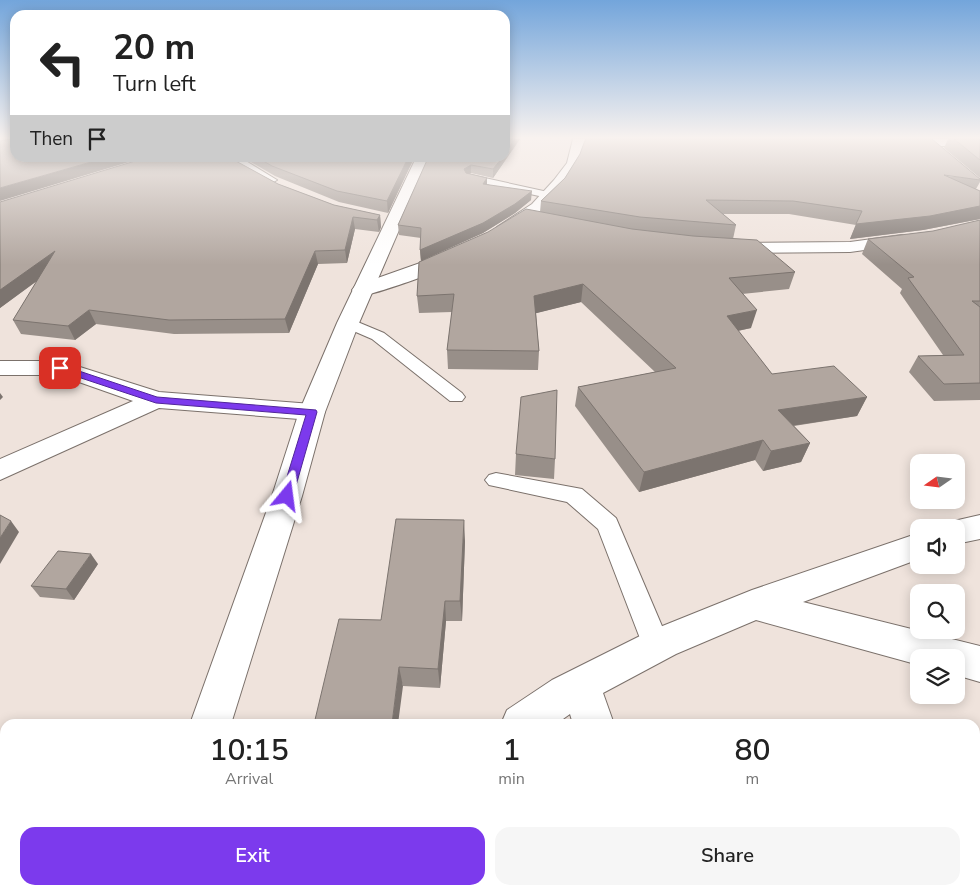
<!DOCTYPE html>
<html lang="en">
<head>
<meta charset="utf-8">
<style>
	body { margin:0; font-family:"Nunito Sans",sans-serif; background:#f6f6f6; color:#222; height:100vh; display:flex; flex-direction:column; font-size:19px; white-space:nowrap }
	* { box-sizing:border-box; margin:0 }
	p { font-size:16px; color:#767676 }
	.icon { flex:none; width:28px; height:28px; fill:none; stroke:currentColor; stroke-width:2; stroke-linecap:round; stroke-linejoin:round }
	.map { position:relative; flex:1; overflow:hidden }
	.sheet { position:absolute; left:0px; top:719px; width:980px; height:176px; display:flex; flex-direction:column; background:#fff; border-radius:15px 15px 0 0; box-shadow:0 2px 12px #0003 }
	.sheet>* { flex:none }
	.top-card { position:absolute; left:10px; top:10px; width:500px; height:152px; border-radius:15px; box-shadow:0 2px 12px #0003; background:#fff; color:#222; overflow:hidden }
	.needle { width:32px; rotate:256deg }
	.fabs { position:absolute; left:910px; top:454px; display:grid; gap:10px }
	.fabs a { display:grid; place-items:center; width:55px; height:55px; border-radius:10px; background:#fff; box-shadow:0 2px 12px #0003; font-size:25px }
	.pin { position:absolute; display:grid; place-items:center; width:42px; height:42px; color:#fff; margin:-21px; border-radius:10px; box-shadow:0 2px 8px #0006 }
	.me { position:absolute; width:55px; margin:-28px; rotate:16deg; stroke-linejoin:round; filter:drop-shadow(0 0 4px #0008) }
	.turn { display:flex; align-items:center; gap:18px; height:105px; padding:0 20px; font-size:22px }
	.turn .icon { width:65px; height:65px; stroke-width:2.5 }
	.turn b { display:block; font-size:35px; line-height:42px }
	.then { display:flex; align-items:center; height:48px; padding:0 20px; background:#0003; gap:10px; font-size:19px }
	.eta { display:flex; justify-content:space-evenly; align-items:center; height:85px; text-align:center }
	.eta b { font-size:30px; font-weight:600; line-height:35px }
	.button { display:flex; gap:10px; margin-top:auto; padding:10px 20px }
	.button a { flex:1; height:58px; border-radius:15px; background:#7c3aed; color:#fff; font-size:20px; font-weight:600; line-height:58px; text-align:center }
	.button a+a { background:#f6f6f6; color:#222 }
	.map>svg:first-child { display:block }
	.lines { fill:none; stroke-linecap:round; stroke-linejoin:round }
	.service-casing { stroke:#7b716b; stroke-width:2 }
	.minor-casing { stroke:#7b716b; stroke-width:2 }
	.tertiary-casing { stroke:#7b716b; stroke-width:2 }
	.secondary-casing { stroke:#7b716b; stroke-width:2 }
	.service { fill:#fff; fill-rule:evenodd }
	.minor { fill:#fff; fill-rule:evenodd }
	.tertiary { fill:#fff; fill-rule:evenodd }
	.secondary { fill:#fff; fill-rule:evenodd }
	.wall { fill:#988f89 }
	.shaded-wall { fill:#7c746f }
	.building { fill:#b1a69f; stroke:#7c746f }
	.route { fill:#7c3aed; stroke:#51269a }
</style>
</head>
<body>
<div class="map">
<svg width="980" height="894" viewBox="0 0 980 894">
	<rect width="100%" height="100%" fill="#efe3dc"/>
	<g class="lines">
		<defs>
			<path id="service" d="M471,175L548,192L554,195L548,198L467,180L466,178Z
				M348,318L384,333L462,393L465,397L462,401H450L372,339L342,326L340,323Z
				M496,473L582,489L616,518L670,645L666,654L656,657L646,654L598,529L567,502L489,485L485,480L489,475Z"/>
			<path id="minor" d="M226,158H241L277,180L270,184L265,183L235,167Z
				M902,235L908,236L911,240L908,244L850,252L730,253L724,252L721,248L724,244L730,243L850,242Z
				M0,361H61L159,392L312,404L321,406L325,412L321,418L312,420L159,408L0,480V459L133,401L59,375H0Z
				M980,515V539L956,544V528H943L945,523Z
				M919,533V559L803,602L980,646V682L956,675V658H919V665L756,620L676,654L603,693L614,724H573L570,714L556,724H501L507,710L552,680L650,631L752,590Z
				M335,890H386L384,894H333Z
				M626,890H676L677,894H627Z"/>
			<path id="tertiary" d="M573,139H585C584,147 584,159 580,166C568,185 521,241 497,235L495,231L497,227L532,204L554,180L567,163Z
				M857,139H973C959,152 884,144 863,143Z
				M454,251L460,252L463,256C455,268 380,292 362,296L355,294L352,290L355,286Z"/>
			<path id="secondary" d="M416,158H430L359,323L325,412L302,496L231,724H190L272,496L299,412L337,323Z
				M129,890H179L178,894H128Z"/>
		</defs>
		<!-- service casing -->
		<use href="#service" class="service-casing"/>
		<!-- minor casing -->
		<use href="#minor" class="minor-casing"/>
		<!-- tertiary casing -->
		<use href="#tertiary" class="tertiary-casing"/>
		<!-- secondary casing -->
		<use href="#secondary" class="secondary-casing"/>
		<!-- service -->
		<use href="#service" class="service"/>
		<!-- minor -->
		<use href="#minor" class="minor"/>
		<!-- tertiary -->
		<use href="#tertiary" class="tertiary"/>
		<!-- secondary -->
		<use href="#secondary" class="secondary"/>
	</g>
	<!-- wall -->
	<path class="wall" d="M505,139H520L493,178L471,173L470,174L487,178V184L531,200L515,213L483,233L421,261L420,250L421,238L399,235L398,225L428,158H505Z
		M948,139H980V178L944,148Z
		M584,143L980,179V182L976,189L980,191V219L923,230L850,239L856,225L789,214H723L736,225L733,239L795,272L789,289L742,294L751,328L738,331L772,374L867,397L857,416L794,426L810,443L801,462L763,471L755,460L639,492L575,406L578,387L655,372L581,302L536,313L539,351L538,370L448,369L447,350L452,312L419,313L417,296L540,212L541,201L565,178L580,154Z
		M244,158H414L388,213L339,202L275,176Z
		M234,160L278,184L334,205L380,215L381,227L379,232L355,229L347,263L318,264L289,333L174,334L96,324L75,340L21,334L13,320L37,281L0,308V202Z
		M980,220V400L934,401L909,372L918,356L943,355L900,293L902,289L862,254L868,239L933,231Z
		M516,454L555,459L554,479L515,475Z
		M465,541L462,621H446L440,688L403,686L381,620Z
		M98,564L74,600L40,597L31,586Z
		M489,890H648L649,894H490Z
		M747,890H975L980,894H748Z"/>
	<!-- shaded-wall -->
	<path class="shaded-wall" d="M515,139H520L493,178V169L502,158H505V153Z
		M105,158H142L0,201V188Z
		M408,158H414L388,213L387,201Z
		M471,165V173L464,177V169Z
		M487,178V186L483,184Z
		M532,191L531,200L515,213L483,233L421,261L420,250Z
		M980,206V219L923,230L850,239L856,224Z
		M380,215L381,227L379,232L377,220Z
		M353,217L355,229L347,263L345,250Z
		M55,251L61,263L0,308V290Z
		M315,251L318,264L289,333L285,319Z
		M583,284L581,302L533,314L534,296Z
		M89,310L96,324L75,340L68,326Z
		M757,310L751,328L722,334L727,316Z
		M0,393L3,397L0,400Z
		M867,397L857,416L770,429L778,410Z
		M763,440L755,460L639,492L644,472Z
		M810,443L801,462L763,471L771,451Z
		M464,520L465,541L462,621L460,601Z
		M11,521L19,532L0,564V538Z
		M91,554L98,564L74,600L66,589Z
		M445,601L446,621L440,688L438,669Z
		M399,667L403,686L398,724H392Z"/>
	<!-- building -->
	<path class="building" d="M11,139H15V158H105L0,188V141Z
		M505,139H515L505,153Z
		M586,139H932L980,179V180L944,175L980,191V206L930,216L856,224L862,211L793,201L706,200L736,225L640,217L541,201L565,178L580,154L584,143Z
		M954,139H980V160Z
		M145,158H232L234,160L278,184L334,205L380,215L377,220L353,217L345,250L315,251L285,319L169,320L89,310L68,326L13,320L55,251L0,290V202Z
		M258,158H408L387,201L337,191L272,166Z
		M428,158H502L493,169L471,165L464,169L466,173L487,178L483,184L532,191L515,204L483,223L420,250L421,228L398,225Z
		M526,209L632,229L693,236L757,240L795,272L729,278L757,310L727,316L772,374L834,366L867,397L778,410L810,443L771,451L763,440L644,472L578,387L676,368L583,284L534,296L539,351L447,350L454,294L417,296L419,262L488,232Z
		M980,220V301H972L980,307V383L944,384L918,356L964,355L908,278L914,277L868,239L933,231Z
		M557,390L555,459L516,454L521,397Z
		M0,515L11,521L0,538Z
		M396,519L464,520L460,601H445L438,669L399,667L392,724H314L339,619L381,620Z
		M58,551L91,554L66,589L31,586Z
		M975,826L980,837V894H825L771,890H975Z
		M492,890H648L649,894H493Z"/>
	<!-- sky -->
	<linearGradient id="sky" x2="0" y2="1"><stop stop-color="#73a5db"/><stop offset="0.52" stop-color="#f8f2ef"/><stop offset="1" stop-color="#f8f2ef" stop-opacity="0"/></linearGradient>
	<rect width="980" height="265" fill="url(#sky)"/>
	<!-- route -->
	<path class="route" d="M57,366H64L157,397L316,410L317,412L293,496L287,501L281,496L306,415L156,403L57,370Z"/>
</svg>
<div class="fabs">
<a><svg class="needle" viewBox="-14 -14 28 28"><path d="M0-13l5 13h-10z" fill="#e53935"/><path d="M0 13l5-13h-10z" fill="#767676"/></svg></a>
<a><svg class="icon" aria-label="sound" viewBox="0 0 24 24"><path d="M4 9h4l5-4v14l-5-4H4zM17 9q2 3 0 6"/></svg></a>
<a><svg class="icon" aria-label="search" viewBox="0 0 24 24"><circle cx="10" cy="10" r="6"/><path d="M15 15l6 6"/></svg></a>
<a><svg class="icon" aria-label="layers" viewBox="0 0 24 24"><path d="M12 4l9 5-9 5-9-5zM3 14l9 5 9-5"/></svg></a>
</div>
<div class="pin" style="left:60px;top:368px;background:#d93025"><svg class="icon" aria-label="arrive" viewBox="0 0 24 24"><path d="M6 21V4h12l-3 4 3 4H6"/></svg></div>
<svg class="me" style="left:287px;top:496px" viewBox="-20 -20 40 40"><path d="M0-17L14 15 0 8-14 15z" fill="#7c3aed" stroke="#fff" stroke-width="4"/></svg>
<div class="top-card">
<div class="turn"><svg class="icon" aria-label="left" viewBox="0 0 24 24"><path d="M17 20v-9H6M10 6l-5 5 5 5"/></svg><div><b>20 m</b>Turn left</div></div>
<div class="then">Then<svg class="icon" aria-label="arrive" viewBox="0 0 24 24"><path d="M6 21V4h12l-3 4 3 4H6"/></svg></div>
</div>
<section class="sheet">
<div class="eta">
<div><b>10:15</b><p>Arrival</p></div>
<div><b>1</b><p>min</p></div>
<div><b>80</b><p>m</p></div>
</div>
<div class="button"><a>Exit</a><a>Share</a></div>
</section>
</div>
</body>
</html>
